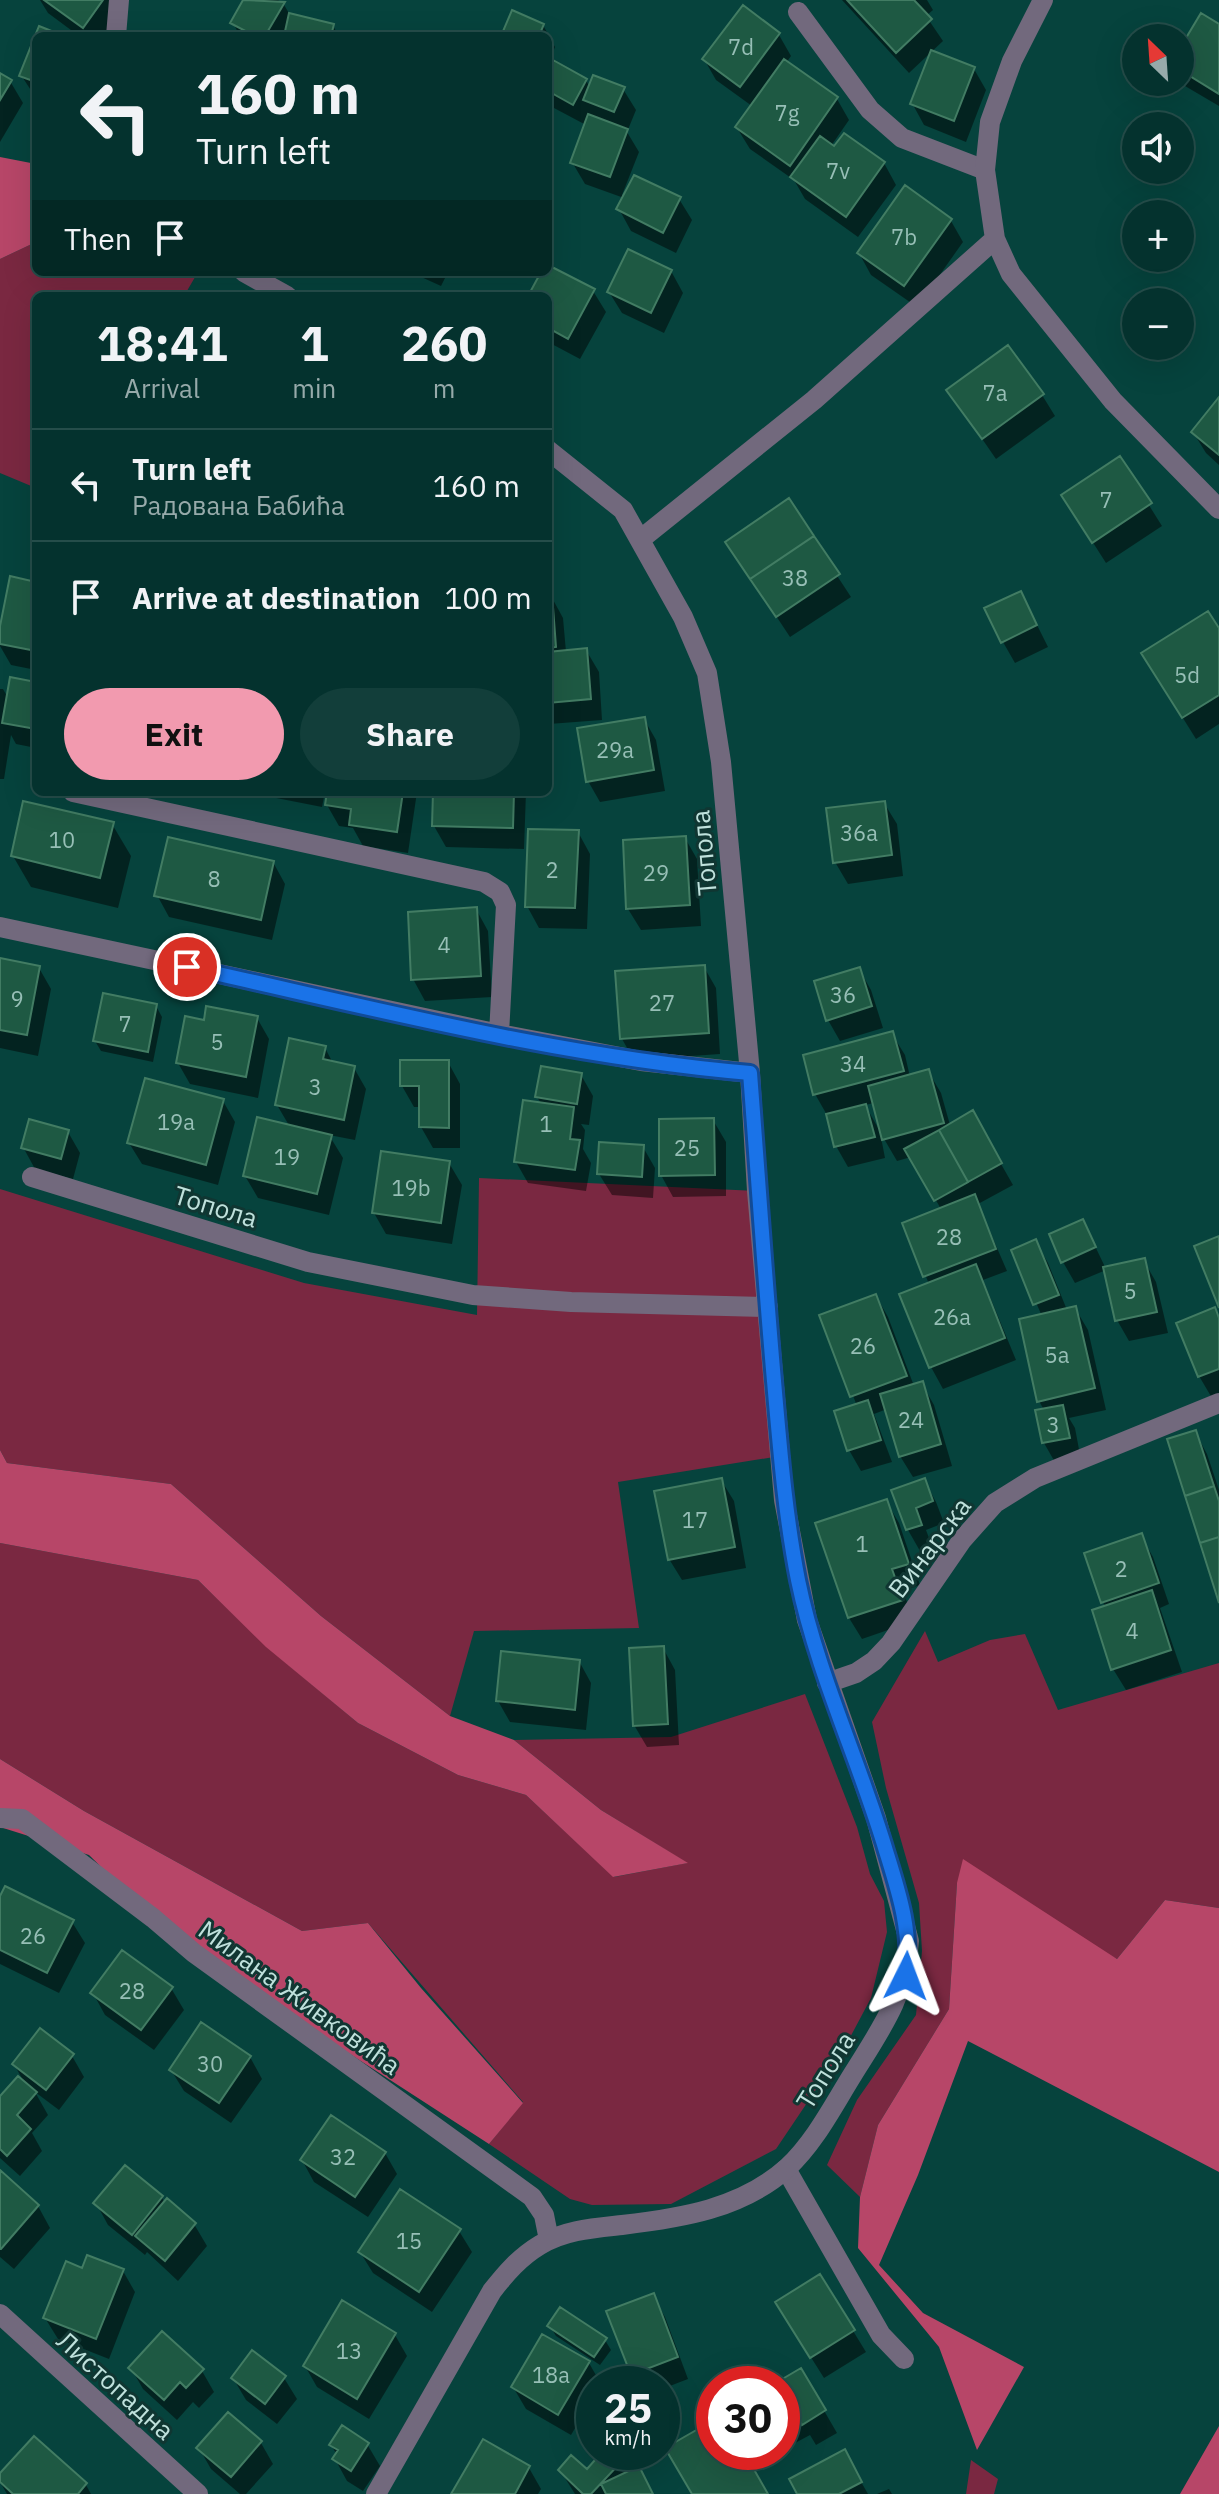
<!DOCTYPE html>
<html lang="en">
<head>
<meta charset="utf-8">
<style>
	body { margin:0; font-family:"IBM Plex Sans",sans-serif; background:#123e3a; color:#f1f3f6; height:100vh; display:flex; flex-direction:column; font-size:30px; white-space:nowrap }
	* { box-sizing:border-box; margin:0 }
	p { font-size:26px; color:#97aaaa }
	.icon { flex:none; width:44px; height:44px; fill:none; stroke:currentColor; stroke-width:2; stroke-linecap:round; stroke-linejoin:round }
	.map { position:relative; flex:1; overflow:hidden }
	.side { position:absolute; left:32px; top:292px; width:520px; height:504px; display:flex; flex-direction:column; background:#04322e; border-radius:12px; box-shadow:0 8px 32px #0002,0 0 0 2px #254d4a }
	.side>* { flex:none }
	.guide { position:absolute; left:32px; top:32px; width:520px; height:244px; border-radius:12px; box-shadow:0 8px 32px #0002,0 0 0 2px #254d4a; background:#04322e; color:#f1f3f6; overflow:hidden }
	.needle { width:52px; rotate:335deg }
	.buttons { position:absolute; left:1122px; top:24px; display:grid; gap:16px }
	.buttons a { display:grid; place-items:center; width:72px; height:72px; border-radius:50%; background:#04322e; box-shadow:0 8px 32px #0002,0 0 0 2px #254d4a; font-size:40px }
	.speed { position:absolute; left:576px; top:2366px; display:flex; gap:16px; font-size:40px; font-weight:700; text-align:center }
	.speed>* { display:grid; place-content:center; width:104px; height:104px; border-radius:50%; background:#04322e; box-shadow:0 8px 32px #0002,0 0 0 2px #254d4a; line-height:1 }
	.speed small { font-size:20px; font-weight:400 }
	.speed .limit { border:12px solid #d22; background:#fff; color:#111 }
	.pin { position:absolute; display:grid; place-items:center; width:68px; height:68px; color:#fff; margin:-34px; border:4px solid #fff; border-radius:50%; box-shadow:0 2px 8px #0007 }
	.me { position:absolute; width:88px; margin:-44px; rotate:3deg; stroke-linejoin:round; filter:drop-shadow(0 0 6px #0008) }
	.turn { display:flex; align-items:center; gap:28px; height:168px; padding:0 32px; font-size:36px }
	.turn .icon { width:104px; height:104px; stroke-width:2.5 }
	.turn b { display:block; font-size:56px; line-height:68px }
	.then { display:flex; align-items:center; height:76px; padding:0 32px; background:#0003; gap:16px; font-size:30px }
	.eta { display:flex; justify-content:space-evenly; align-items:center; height:136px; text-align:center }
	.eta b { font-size:48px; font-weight:700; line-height:56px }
	.cta { display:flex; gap:16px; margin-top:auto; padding:16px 32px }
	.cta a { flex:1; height:92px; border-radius:48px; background:#f29aaf; color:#111; font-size:32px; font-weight:700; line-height:92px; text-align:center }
	.cta a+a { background:#123e3a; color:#f1f3f6 }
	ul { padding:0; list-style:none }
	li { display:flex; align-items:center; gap:24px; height:112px; padding:0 32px; border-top:2px solid #254d4a }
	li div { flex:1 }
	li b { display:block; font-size:30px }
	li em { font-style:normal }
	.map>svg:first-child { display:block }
	.green { fill:#7a2841 }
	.forest { fill:#b74668 }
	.shadow { fill:#0007; fill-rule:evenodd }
	.building { fill:#1e5943; stroke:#427c63; stroke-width:2 }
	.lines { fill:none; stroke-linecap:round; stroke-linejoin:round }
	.lane { stroke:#72697d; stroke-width:20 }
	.street { stroke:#72697d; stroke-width:20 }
	.route-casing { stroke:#114b97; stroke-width:20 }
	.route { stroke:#1a73e8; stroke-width:14 }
	.labels { text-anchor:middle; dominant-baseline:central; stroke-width:6; stroke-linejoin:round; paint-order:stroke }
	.number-label { font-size:22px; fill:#97bfb6 }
	.street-label { font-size:26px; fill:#bfe1dc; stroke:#103632 }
</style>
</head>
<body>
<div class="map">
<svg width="1219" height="2494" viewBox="0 0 1219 2494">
	<rect width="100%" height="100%" fill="#06433d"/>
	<!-- green -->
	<path class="green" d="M36,242V272H198L184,296H36V488L0,473V259Z
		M479,1178L757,1191L780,1456L618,1482L639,1628L474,1631L450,1716L321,1616L171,1484L7,1463L0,1450V1189L304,1283L477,1315Z
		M0,1543L198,1580L267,1647L358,1723L458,1775L526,1795L614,1877L687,1863L601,1810L514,1740L671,1737L805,1694L857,1827L870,1874L884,1901L887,1932L871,1998L846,2045L776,2149L671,2204L592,2205L570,2199L489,2144L523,2102L368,1923L302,1931L84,1811L0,1759Z
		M925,1631L938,1662L990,1640L1025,1634L1058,1710L1219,1663V1908L1165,1900L1117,1959L957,1883L949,2009L878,2125L860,2197L827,2165L857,2100L916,2015L922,1951L919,1903L886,1788L872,1722Z
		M971,2460L998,2479L994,2494H966Z"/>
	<!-- forest -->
	<path class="forest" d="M0,157L36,164V242L0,259Z
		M0,1450L7,1463L171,1484L321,1616L450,1716L514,1740L601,1810L688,1863L613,1877L526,1795L458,1775L358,1723L266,1647L198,1580L0,1543Z
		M0,1759L84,1811L302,1931L368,1923L421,1988L523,2103L489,2144L194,1953L153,1918L89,1855L0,1827Z
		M963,1859L1117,1959L1165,1900L1219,1908V2172L968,2041L918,2175L879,2265L923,2313L1024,2367L977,2450L939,2347L858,2248L860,2197L878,2125L949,2009L957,1883Z
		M1219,2426V2494H1180Z"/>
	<!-- shadow -->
	<path class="shadow" d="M40,0H120L125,8L104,36H79L48,13Z
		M245,0H278L283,3L290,15L333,26L339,36H240L233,23Z
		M842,0H927L933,10L926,16L943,41L909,73Z
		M743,8L779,35L791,56L786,63L837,99L849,120L831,146L884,163L896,185L858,237L805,199L794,180L750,149L737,128L752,106L716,80L704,59Z
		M543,25L555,47L548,65V36H503Z
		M1219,26V106L1185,86L1180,78V52Z
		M36,39V98L21,75Z
		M974,69L986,90L966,142L924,125L912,103Z
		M548,73L586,80L590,88L623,89L636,110L627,132L639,152L622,195L679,199L692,220L676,253L631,231L619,209L624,198L585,184L572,162L586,125L554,108L548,98Z
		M0,75L10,81L23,103L0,142Z
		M905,188L951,221L963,242L917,307L871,275L859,253Z
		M548,267L593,291L606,312L580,359L548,342V296H530L543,272H548Z
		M671,271L683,293L664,333L622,313L609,292Z
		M417,272H448L441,286L419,276Z
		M949,391L1042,395L1055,416L996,459Z
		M1219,401V465L1206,453L1193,432Z
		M1120,459L1162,526L1106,563L1076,516Z
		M788,501L851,597L790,637L727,542Z
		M36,584V670L11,665L0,646V635Z
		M548,596H551L563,618L566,652L586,650L599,672L602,720L549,724L548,722Z
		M1032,615L1048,647L1015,663L1003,642Z
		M1219,632V724L1196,739L1156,675Z
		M36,684V748L16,744L11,735L4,779H0V689H3L8,698Z
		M644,719L656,740L665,791L600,802L588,781Z
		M255,792H325L322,807L256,794Z
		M329,792H417L408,853L363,846L353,828L339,826L327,805Z
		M435,792H526L524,849L446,847L434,826Z
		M884,803L897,824L903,876L848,884L835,862Z
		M112,824L131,856L118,908L31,887L13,856Z
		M578,832L590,854L587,929L539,928L527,906Z
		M685,838L697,859L701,926L641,930L628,909Z
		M273,862L285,884L272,940L169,917L157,895Z
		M476,909L488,931L492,997L425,1001L413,979Z
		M0,960L39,968L51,989L38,1056L0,1048Z
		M704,967L716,988L720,1054L634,1060L622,1039Z
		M859,969L871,990L883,1028L840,1041L828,1020Z
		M156,1006L162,1017L153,1062L101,1051L95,1041Z
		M257,1018L269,1039L258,1098L190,1084L178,1063Z
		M892,1034L905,1055L910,1077L928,1071L941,1093L950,1125L972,1113L1013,1185L978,1204L1007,1271L983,1280L1016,1360L943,1389L931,1367L902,1295L929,1284L904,1224L941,1209L911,1157L897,1161L880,1132L885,1158L848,1167L836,1146L827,1115L815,1094ZM874,1103L881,1133L865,1105Z
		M325,1048L333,1063L354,1068L366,1089L355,1140L329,1135L343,1158L329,1215L258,1198L245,1176L290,1127L277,1105Z
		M448,1062L460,1084V1148H433L421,1127V1107H414L402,1086Z
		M581,1075L593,1096L589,1125L581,1124L585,1130L583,1149L591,1163L586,1191L528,1183L516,1162L542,1105L537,1097Z
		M223,1101L235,1122L218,1185L142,1164L129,1143Z
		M713,1120L726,1142V1196L673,1197L661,1175Z
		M68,1132L80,1153L73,1179L35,1169L23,1147Z
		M643,1147L655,1168L653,1198L612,1195L599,1174Z
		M449,1163L462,1185L452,1244L386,1234L374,1213Z
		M1083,1221L1106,1269L1144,1261L1156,1282L1168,1333L1129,1341L1117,1320L1106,1270L1075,1283L1063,1262Z
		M1036,1242L1048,1263L1067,1310L1075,1308L1088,1330L1106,1410L1069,1418L1075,1428L1081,1460L1056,1464L1044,1443L1038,1411L1044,1410L1039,1401L1042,1316L1013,1251Z
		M876,1296L888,1317L914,1386L922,1384L934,1405L952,1466L913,1477L900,1456L887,1409L874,1414L892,1462L861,1471L849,1450L857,1406L822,1316Z
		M1219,1319V1395L1212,1398L1199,1376Z
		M1195,1432L1207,1454L1219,1490V1596Z
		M721,1480L734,1501L746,1568L682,1580L669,1559Z
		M924,1480L936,1502L944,1523L926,1530L932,1546L920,1551L908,1530L894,1491Z
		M886,1501L899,1523L920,1585L903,1591L914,1621L862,1639L849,1618L818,1524Z
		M1141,1536L1153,1557L1169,1604L1160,1608L1182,1672L1126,1690L1113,1669L1106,1608L1103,1602Z
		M663,1648L675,1670L679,1745L647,1747L634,1725Z
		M579,1661L591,1683L586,1730L510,1722L498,1701Z
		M0,1900L72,1922L85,1943L59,1993L0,1964Z
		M171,1988L184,2010L154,2050L105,2015L93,1993Z
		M72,2056L84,2077L59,2110L35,2092L48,2115L32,2133L42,2151L20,2176L0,2158V2099L25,2084L14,2064Z
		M250,2057L262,2079L231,2123L184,2091L171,2070Z
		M385,2153L397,2174L368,2217L314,2182L302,2160Z
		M125,2168L162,2198L165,2203L194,2224L207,2246L178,2281L147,2252L145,2255L108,2225L96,2203Z
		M0,2173L38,2206L50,2228L14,2269L0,2257Z
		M459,2231L472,2252L432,2312L373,2273L360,2252Z
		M83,2271H123L135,2292L109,2359L58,2339L45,2318Z
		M820,2277L866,2352L824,2378L790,2324Z
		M653,2296L665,2317L688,2379L662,2389V2384H638L632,2374Z
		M343,2303L395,2335L407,2356L369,2419L317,2387L305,2366Z
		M550,2326L605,2340L611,2350L600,2365L556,2336Z
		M589,2363L601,2384H594V2396L571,2435L526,2409L513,2387Z
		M131,2368L202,2371L214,2392L199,2408L193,2402L177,2420L143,2389Z
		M801,2371L837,2433L816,2445L810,2435L782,2450V2384H778Z
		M233,2378H284L297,2399L277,2424L246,2400Z
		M228,2415L261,2443L273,2464L246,2494H240L211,2469L199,2448Z
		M367,2444L380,2466L363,2491L347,2481L335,2459L337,2455L331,2445Z
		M605,2452H612L622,2461L629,2473L653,2494H575L560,2470L587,2472Z
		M529,2468L541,2489L538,2494H453Z
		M856,2473L868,2494H800Z
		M0,2476L86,2485L91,2494H7L0,2482Z
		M889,2489L892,2494H877Z"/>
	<!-- building -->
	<path class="building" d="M44,0H103L83,28Z
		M243,0L285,2L265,36H255L230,23Z
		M847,0H914L932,19L896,53Z
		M743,5L780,33L740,87L702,59Z
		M512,10L544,24L539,36H501Z
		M289,13L334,24L331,36H284Z
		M1201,13L1219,24V94L1180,70V48Z
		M39,26L64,36H36V82L19,76Z
		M931,50L975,67L954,121L910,104Z
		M784,59L838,97L790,166L735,127Z
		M553,60L587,79L573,105L548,91V69Z
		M0,73L12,80L0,100Z
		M593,75L625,87L614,112L583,100Z
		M588,114L628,129L610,177L570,163Z
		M844,133L885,162L846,217L790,177L820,136L834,146Z
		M634,175L681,197L663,233L616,209Z
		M905,185L952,219L904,286L857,253Z
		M628,249L672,270L651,313L607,292Z
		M548,265L595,289L568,339L548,328V296H528L541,272H548Z
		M1008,345L1044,394L982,439L946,390Z
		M1219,397V455L1191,432Z
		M1120,456L1152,503L1092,543L1061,495Z
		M789,498L814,536L750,579L725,542Z
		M814,536L840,574L776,617L750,579Z
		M10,576L36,582V651L0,644V626Z
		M1021,591L1037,625L1001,643L984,608Z
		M548,594H552L556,647L548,648Z
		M1208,611L1219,628V695L1182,718L1141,653Z
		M587,648L591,699L548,703V652Z
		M10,677L36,682V729L2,723Z
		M645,717L654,770L586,782L577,728Z
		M327,792H403L397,832L349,825L351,809L325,805Z
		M433,792H514L513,828L432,826Z
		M23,801L114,822L100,878L11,856Z
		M885,801L892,855L833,863L826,808Z
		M528,829L579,830L575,908L525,907Z
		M686,836L690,905L626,909L623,840Z
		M168,837L274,861L261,920L154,896Z
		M477,907L481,976L411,980L408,912Z
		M0,958L40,966L27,1035L0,1030Z
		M705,965L709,1033L620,1039L615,971Z
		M860,967L872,1006L826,1021L814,981Z
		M103,993L157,1004L148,1052L93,1041Z
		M206,1006L258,1016L246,1077L176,1063L185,1016L204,1020Z
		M893,1031L904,1071L813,1095L803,1055Z
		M289,1038L326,1046L323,1059L355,1066L344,1120L275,1105Z
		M400,1060H449V1128L419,1127V1086H400Z
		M541,1066L582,1073L577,1104L535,1097Z
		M929,1069L944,1123L882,1140L868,1086Z
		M145,1078L224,1099L206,1165L127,1143Z
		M523,1100L574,1107L570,1139L580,1140L575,1170L514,1162Z
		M866,1104L875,1137L834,1147L826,1114Z
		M973,1110L1002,1163L968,1182L939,1130Z
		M257,1117L332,1135L317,1194L243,1176Z
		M714,1118L715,1175L659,1176V1119Z
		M29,1119L69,1130L61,1159L21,1148Z
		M939,1130L968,1182L934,1201L904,1149Z
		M599,1142L644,1145L642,1177L597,1174Z
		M381,1151L450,1161L441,1223L372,1213Z
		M975,1194L996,1249L923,1277L902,1223Z
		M1083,1219L1096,1247L1061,1263L1049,1234Z
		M1219,1236V1308L1194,1246Z
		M1036,1239L1059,1295L1033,1305L1011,1250Z
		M1145,1258L1157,1312L1115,1321L1103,1267Z
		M976,1264L1005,1338L929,1368L899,1294Z
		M876,1294L907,1376L850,1397L819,1315Z
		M1076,1306L1095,1388L1037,1402L1019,1319Z
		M1215,1307L1219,1318V1369L1198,1377L1176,1323Z
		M923,1381L941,1444L899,1457L880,1394Z
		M868,1400L881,1440L847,1451L834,1411Z
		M1063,1405L1070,1438L1042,1443L1035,1410Z
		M1196,1430L1214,1486L1185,1496L1167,1439Z
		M722,1478L735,1547L668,1560L654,1491Z
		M925,1478L933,1501L916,1508L922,1525L906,1530L891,1490Z
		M1214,1486L1219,1501V1537L1200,1543L1185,1496Z
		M887,1499L909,1564L892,1569L903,1600L848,1618L815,1523Z
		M1142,1533L1159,1583L1101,1603L1084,1553Z
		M1219,1537V1603L1200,1543Z
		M1152,1590L1171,1650L1111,1670L1092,1610Z
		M664,1646L668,1724L633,1726L629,1648Z
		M501,1651L580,1660L575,1710L496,1701Z
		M5,1886L74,1920L47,1973L0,1950V1896Z
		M122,1950L173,1987L141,2030L90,1993Z
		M201,2022L251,2056L219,2103L169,2070Z
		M40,2028L74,2054L46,2090L12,2064Z
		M18,2076L37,2092L17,2115L31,2129L7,2156L0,2149V2096Z
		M331,2115L386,2152L355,2197L300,2160Z
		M125,2165L163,2196L132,2235L93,2203Z
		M0,2170L39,2205L1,2249H0Z
		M400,2189L461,2229L419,2292L358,2252Z
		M167,2198L196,2223L165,2261L135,2236Z
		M87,2255L124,2269L96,2339L43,2318L66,2261L82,2268Z
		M820,2274L855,2330L810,2358L775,2302Z
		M654,2293L678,2357L631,2375L606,2311Z
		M342,2300L396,2333L357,2399L303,2366Z
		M560,2307L607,2338L594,2357L547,2326Z
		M162,2331L204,2369L186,2388L180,2382L164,2400L128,2368Z
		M542,2334L590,2361L558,2415L511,2387Z
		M252,2350L286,2376L265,2404L231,2378Z
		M801,2368L826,2410L802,2425L796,2414L782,2422V2384H774Z
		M228,2412L262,2441L231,2477L196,2448Z
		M714,2420V2452H744L768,2494H692L665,2448Z
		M342,2425L369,2443L351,2471L332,2459L338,2450L329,2445Z
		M34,2436L87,2483L78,2494H13L0,2482V2473Z
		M483,2439L530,2466L515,2494H451Z
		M845,2449L862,2482L839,2494H797L789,2479Z
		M602,2452H615L623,2460L591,2494H583L558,2470L571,2455L587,2469Z
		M639,2466L653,2494H606L601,2484Z"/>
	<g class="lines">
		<!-- lane -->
		<path class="lane" d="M798,12L870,110L902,138L985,170
			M786,2169L881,2335L904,2359"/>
		<!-- street -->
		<path class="street" d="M1043,0L1012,61L990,122L985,170L995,239L1011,274L1113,401L1219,509
			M116,36L119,0
			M244,272L287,296
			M641,539L814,400L995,239
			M73,792L484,882L500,892L506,905L499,1034
			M0,927L499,1034L641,1061L750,1073
			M32,1177L308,1262L473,1295L571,1302L768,1307
			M827,1683L856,1673L874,1661L891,1643L962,1540L995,1503L1035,1478L1219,1403
			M0,1818L22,1819L153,1918L194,1953L532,2197L544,2215L549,2240
			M0,2314L198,2494
			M376,2494L492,2291C506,2273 520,2257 540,2245C564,2230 594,2228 622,2225C681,2218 741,2209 787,2168C815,2142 833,2106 853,2074C881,2029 906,1995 909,1941L876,1818L807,1620L784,1500L757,1191L750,1073L721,762L707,673L683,617L623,510L548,450"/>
	</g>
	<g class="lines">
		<defs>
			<path id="route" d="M187,967C373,1008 560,1057 750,1073C758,1176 765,1279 774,1381C780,1448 785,1514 798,1580C817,1673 859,1760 886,1851C899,1893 912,1932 906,1976"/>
		</defs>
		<!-- route casing -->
		<use href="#route" class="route-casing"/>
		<!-- route -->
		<use href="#route" class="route"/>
	</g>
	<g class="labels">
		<!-- number labels -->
		<g class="number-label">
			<text x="741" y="46">7d</text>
			<text x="787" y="112">7g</text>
			<text x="838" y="170">7v</text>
			<text x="904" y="236">7b</text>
			<text x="995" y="392">7a</text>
			<text x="1106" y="499">7</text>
			<text x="795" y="577">38</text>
			<text x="1187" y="674">5d</text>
			<text x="615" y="749">29a</text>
			<text x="859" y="832">36a</text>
			<text x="62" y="839">10</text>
			<text x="552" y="869">2</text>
			<text x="656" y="872">29</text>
			<text x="214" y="878">8</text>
			<text x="444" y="944">4</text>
			<text x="843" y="994">36</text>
			<text x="17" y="998">9</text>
			<text x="662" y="1002">27</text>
			<text x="125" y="1023">7</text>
			<text x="217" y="1041">5</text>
			<text x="853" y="1063">34</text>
			<text x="315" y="1086">3</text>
			<text x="176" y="1121">19a</text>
			<text x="546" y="1123">1</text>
			<text x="687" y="1147">25</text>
			<text x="287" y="1156">19</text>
			<text x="411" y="1187">19b</text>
			<text x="949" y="1236">28</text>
			<text x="1130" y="1290">5</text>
			<text x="952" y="1316">26a</text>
			<text x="863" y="1345">26</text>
			<text x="1057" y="1354">5a</text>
			<text x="911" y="1419">24</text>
			<text x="1053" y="1424">3</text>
			<text x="695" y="1519">17</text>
			<text x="862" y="1543">1</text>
			<text x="1121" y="1568">2</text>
			<text x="1132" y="1630">4</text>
			<text x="33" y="1935">26</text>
			<text x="132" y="1990">28</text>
			<text x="210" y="2063">30</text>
			<text x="343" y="2156">32</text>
			<text x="409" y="2240">15</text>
			<text x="349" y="2350">13</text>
			<text x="551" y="2374">18a</text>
		</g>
		<!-- street labels -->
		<g class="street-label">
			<text transform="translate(703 853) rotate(-95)">Топола</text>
			<text transform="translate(216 1206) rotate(17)">Топола</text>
			<text transform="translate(929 1547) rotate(-53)">Винарска</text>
			<text transform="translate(300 1997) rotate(36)">Милана Живковића</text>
			<text transform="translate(825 2070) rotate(-58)">Топола</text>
			<text transform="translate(116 2385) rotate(42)">Листопадна</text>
		</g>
	</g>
</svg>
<div class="buttons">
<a><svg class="needle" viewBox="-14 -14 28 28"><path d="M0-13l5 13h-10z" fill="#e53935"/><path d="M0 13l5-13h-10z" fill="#97aaaa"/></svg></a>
<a><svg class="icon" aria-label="sound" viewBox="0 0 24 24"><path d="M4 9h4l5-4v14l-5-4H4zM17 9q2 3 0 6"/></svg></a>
<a>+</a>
<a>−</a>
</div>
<div class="speed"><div>25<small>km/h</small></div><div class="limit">30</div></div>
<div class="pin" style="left:187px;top:967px;background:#d93025"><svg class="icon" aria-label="arrive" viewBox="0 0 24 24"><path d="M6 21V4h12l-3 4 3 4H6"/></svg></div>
<svg class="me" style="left:906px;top:1976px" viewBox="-20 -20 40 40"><path d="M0-17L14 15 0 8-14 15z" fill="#1a73e8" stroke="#fff" stroke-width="4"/></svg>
<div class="guide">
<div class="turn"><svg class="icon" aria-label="left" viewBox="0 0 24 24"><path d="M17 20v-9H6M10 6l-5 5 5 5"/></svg><div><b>160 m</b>Turn left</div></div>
<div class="then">Then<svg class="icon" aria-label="arrive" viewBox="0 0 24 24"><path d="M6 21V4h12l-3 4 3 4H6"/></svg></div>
</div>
<section class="side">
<div class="eta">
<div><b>18:41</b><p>Arrival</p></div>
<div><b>1</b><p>min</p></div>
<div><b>260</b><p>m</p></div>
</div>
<ul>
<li><svg class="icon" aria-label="left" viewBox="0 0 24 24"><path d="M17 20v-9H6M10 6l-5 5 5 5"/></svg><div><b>Turn left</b><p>Радована Бабића</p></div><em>160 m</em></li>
<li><svg class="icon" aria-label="arrive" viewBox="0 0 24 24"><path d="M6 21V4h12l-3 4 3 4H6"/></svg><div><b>Arrive at destination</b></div><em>100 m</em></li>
</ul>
<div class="cta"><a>Exit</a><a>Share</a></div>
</section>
</div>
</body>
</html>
